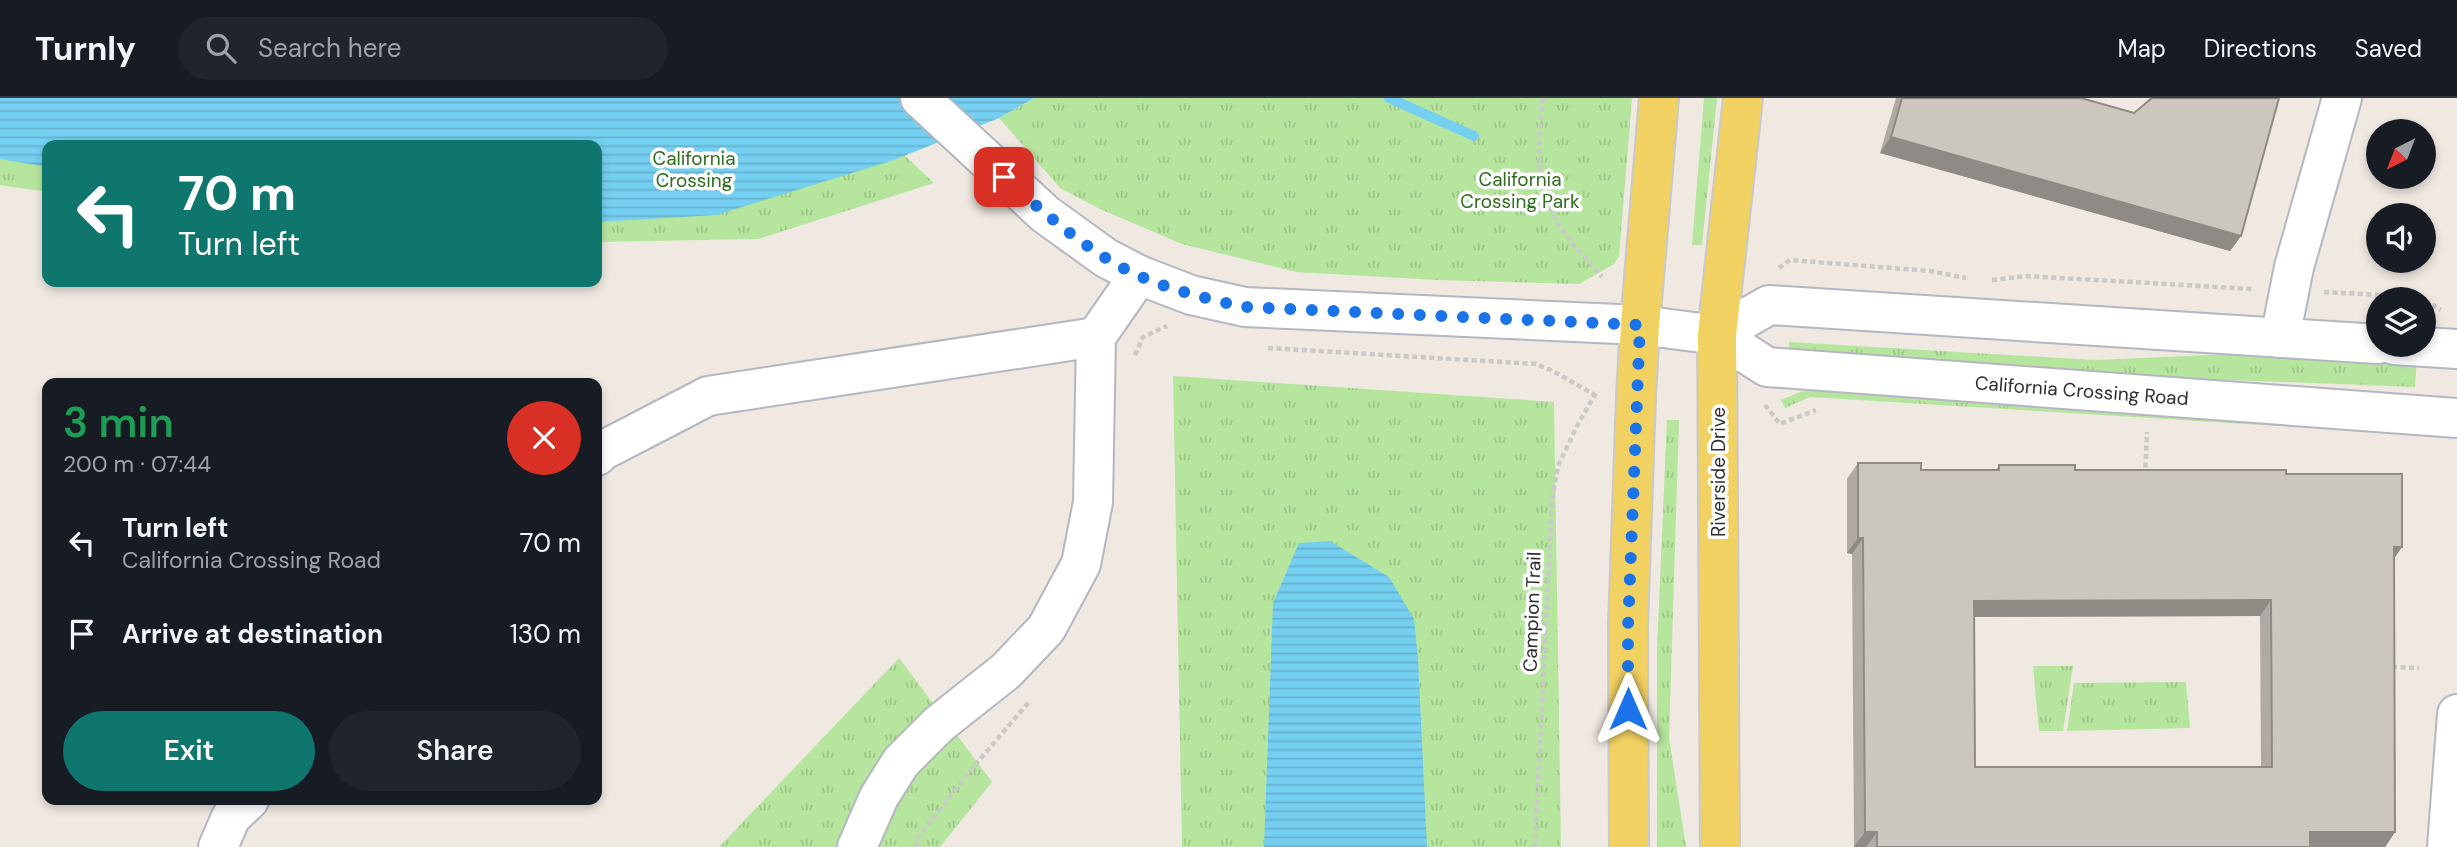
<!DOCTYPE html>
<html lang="en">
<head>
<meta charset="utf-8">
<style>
	body { margin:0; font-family:"DM Sans",sans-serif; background:#20242c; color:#f1f3f6; height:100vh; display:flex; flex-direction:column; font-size:26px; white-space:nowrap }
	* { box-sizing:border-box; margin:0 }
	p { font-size:23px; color:#9ea1a6 }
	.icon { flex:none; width:38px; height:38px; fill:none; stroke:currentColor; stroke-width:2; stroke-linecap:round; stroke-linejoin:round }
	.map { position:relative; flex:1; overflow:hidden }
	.sheet { position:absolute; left:42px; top:280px; width:560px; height:427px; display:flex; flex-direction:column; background:#171b24; border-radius:14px; box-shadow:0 4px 10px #0003 }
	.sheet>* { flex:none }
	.guide { position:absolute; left:42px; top:42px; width:560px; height:147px; border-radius:14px; box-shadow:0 4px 10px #0003; background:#0f766e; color:#fff; overflow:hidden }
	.needle { width:46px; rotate:222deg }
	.controls { position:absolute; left:2366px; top:21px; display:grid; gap:14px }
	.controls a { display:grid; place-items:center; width:70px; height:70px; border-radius:50%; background:#171b24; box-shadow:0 4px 10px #0003; font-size:35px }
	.pin { position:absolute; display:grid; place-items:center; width:60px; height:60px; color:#fff; margin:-30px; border-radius:14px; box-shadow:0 4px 10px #0006 }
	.me { position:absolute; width:77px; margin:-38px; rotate:0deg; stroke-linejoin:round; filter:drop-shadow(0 0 5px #0008) }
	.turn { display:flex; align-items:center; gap:24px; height:147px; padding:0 21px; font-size:32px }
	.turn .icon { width:91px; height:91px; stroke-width:2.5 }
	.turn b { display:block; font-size:49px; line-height:60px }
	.round { display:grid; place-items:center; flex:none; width:74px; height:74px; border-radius:37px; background:#20242c }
	.overview { display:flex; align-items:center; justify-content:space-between; height:119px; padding:0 21px }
	h1 { font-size:42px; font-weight:600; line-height:52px; color:#1e9e55 }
	.cta { display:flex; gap:14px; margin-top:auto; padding:14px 21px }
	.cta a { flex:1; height:80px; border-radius:42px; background:#0f766e; color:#fff; font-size:28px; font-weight:600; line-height:80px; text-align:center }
	.cta a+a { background:#20242c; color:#f1f3f6 }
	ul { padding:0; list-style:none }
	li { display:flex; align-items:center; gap:21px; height:91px; padding:0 21px }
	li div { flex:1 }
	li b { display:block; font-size:26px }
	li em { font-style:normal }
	header { display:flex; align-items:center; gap:42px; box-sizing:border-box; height:98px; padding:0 35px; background:#171b24; border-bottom:2px solid #363941 }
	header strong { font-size:33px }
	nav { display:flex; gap:38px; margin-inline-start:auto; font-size:24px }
	.search { width:490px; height:63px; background:#20242c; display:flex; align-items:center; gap:18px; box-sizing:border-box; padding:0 24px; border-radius:38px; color:#9ea1a6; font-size:26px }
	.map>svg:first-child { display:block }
	.grass { fill:url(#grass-tufts) }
	.water { fill:url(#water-rules) }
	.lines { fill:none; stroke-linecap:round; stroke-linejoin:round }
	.stream { stroke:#75cff0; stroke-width:10 }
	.minor-casing { stroke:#b4b7c1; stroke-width:42 }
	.major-casing { stroke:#c9c9c9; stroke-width:42 }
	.path { stroke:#c9c9c9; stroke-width:4.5; stroke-dasharray:5 3.5; stroke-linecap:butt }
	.minor { stroke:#fff; stroke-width:38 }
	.major { stroke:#f2d163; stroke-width:38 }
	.wall { fill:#afaba4; fill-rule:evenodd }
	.shaded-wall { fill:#8e8b86 }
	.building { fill:#cbc7bf; stroke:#8e8b86; stroke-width:2; fill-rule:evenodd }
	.route { stroke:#1a73e8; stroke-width:12; stroke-dasharray:0 21.6 }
	.labels { text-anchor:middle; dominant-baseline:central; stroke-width:7; stroke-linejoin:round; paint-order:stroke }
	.park-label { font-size:19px; fill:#2c6e1b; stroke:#fff }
	.street-label { font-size:19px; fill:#2e2e2e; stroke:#fff }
</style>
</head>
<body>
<header>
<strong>Turnly</strong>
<div class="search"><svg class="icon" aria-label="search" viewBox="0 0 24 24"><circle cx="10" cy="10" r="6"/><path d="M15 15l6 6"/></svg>Search here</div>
<nav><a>Map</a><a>Directions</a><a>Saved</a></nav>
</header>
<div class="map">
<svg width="2457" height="749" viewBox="0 0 2457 749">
	<defs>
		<pattern id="grass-tufts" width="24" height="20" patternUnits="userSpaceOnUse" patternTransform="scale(1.75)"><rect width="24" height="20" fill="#b6e59e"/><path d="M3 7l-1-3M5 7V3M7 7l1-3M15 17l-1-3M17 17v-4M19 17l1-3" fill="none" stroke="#9dc588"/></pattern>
		<pattern id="water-rules" width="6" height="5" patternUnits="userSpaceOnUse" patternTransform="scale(1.75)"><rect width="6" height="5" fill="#75cff0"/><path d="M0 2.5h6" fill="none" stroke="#66b2ce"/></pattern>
	</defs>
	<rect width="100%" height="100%" fill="#efe9e1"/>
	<!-- grass -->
	<path class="grass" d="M0,0H843L934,85L758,141L597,144V47H47V94L0,87Z
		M1034,0H1632L1619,158L1614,166L1579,186L1437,182L1296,174L1182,146L1100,111L1060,90L999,20Z
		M1704,0H1717L1702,147H1692Z
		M1789,244L2095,262L2259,255L2417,262L2415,289L2098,277L1788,253Z
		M1173,278L1554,304L1561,749H1182Z
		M1813,292L2396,327L2394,335L1810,299L1785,310L1781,302L1800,294Z
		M1667,322H1679L1669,640L1686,749H1657V551Z
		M899,560L992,684L940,749H719Z
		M2033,568H2073L2063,633H2039Z
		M2186,584L2190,630L2067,633L2074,585Z"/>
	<!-- water -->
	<path class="water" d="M0,0H1034L999,20L894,62L716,117L597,124V47H47V69L0,61Z
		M1330,443L1389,479L1414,521L1418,561L1427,749H1264L1273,505L1299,445Z"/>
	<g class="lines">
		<!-- stream -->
		<path class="stream" d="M1389,0L1474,38"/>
		<defs>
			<g id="minor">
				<path id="s1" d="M920,0L1045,116L1106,160L1139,177L1191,197L1245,209L1640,227L1717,237L1767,269L2457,320"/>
				<path d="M1717,237L1769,207L2378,246"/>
				<path d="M2280,240L2294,169L2342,0"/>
				<path d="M2394,247L2457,251"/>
				<path d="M597,358L602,353L708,298L1096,239"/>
				<path d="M218,749L231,719L249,702"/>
				<path d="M857,749L879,699L901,664L939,626L1006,573L1046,531L1081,466L1093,404L1096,239L1139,177"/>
				<path d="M2447,749L2457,616"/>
			</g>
			<path id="major" d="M1629,749L1628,529L1636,298L1640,227L1659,0
				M1720,749L1717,237L1743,0"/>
		</defs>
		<!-- minor casing -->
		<use href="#minor" class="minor-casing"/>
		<!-- major casing -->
		<use href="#major" class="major-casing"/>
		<!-- path -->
		<path class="path" d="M1543,0C1537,46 1535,87 1560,128C1571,146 1588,162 1602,179
			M1779,170L1790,162L1930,173L1966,180
			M1992,182L2026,178L2253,191
			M2324,194L2420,199L2441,212
			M1268,250L1536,266L1553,273L1595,297
			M1135,257L1143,239L1167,228
			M1765,307L1780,326L1816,312
			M2145,378L2147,334
			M2392,569L2419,570
			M916,749L919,738L975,667L1029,604
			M1535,749L1552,401L1558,368L1578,326L1596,295"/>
		<!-- minor -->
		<use href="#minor" class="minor"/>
		<!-- major -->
		<use href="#major" class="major"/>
	</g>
	<!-- wall -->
	<path class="wall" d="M1896,0H2081L2241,138L2230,153L1880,55Z
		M1858,365L1921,372H1996L1999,367L2075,372L2286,376L2394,460L2395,734L2385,749H1854L1852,456L1847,455V381ZM2260,518L2261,669H1975L1974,519Z"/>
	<!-- shaded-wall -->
	<path class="shaded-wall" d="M1891,39L2241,138L2230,153L1880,55Z
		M1858,440H1863L1852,456L1847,455Z
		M2394,449H2402L2391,465Z
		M2271,502L2260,518L1963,519L1974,503Z
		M1865,734H1877L1866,749H1854Z
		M2310,734H2395L2385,749H2299Z"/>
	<!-- building -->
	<path class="building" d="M1902,0H2081L2134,15L2152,0H2279L2241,138L1891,39Z
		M1858,365H1921V372H1999V367H2075V372H2286V376H2402V449H2394L2395,734H2310V749H1877V734H1865L1863,440H1858ZM2271,502L2272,669H1975L1974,503Z"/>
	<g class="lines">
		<!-- route -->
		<path class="route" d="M1004,79C1036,108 1068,136 1104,159C1146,186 1197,199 1245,209L1640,227L1628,529V611"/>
	</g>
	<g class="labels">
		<!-- park labels -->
		<g class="park-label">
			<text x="694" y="60">California<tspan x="694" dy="22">Crossing</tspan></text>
			<text x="1520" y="81">California<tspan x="1520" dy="22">Crossing Park</tspan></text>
		</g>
		<!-- street labels -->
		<g class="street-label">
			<text stroke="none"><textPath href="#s1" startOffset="1242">California Crossing Road</textPath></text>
			<text transform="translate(1718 374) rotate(-90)">Riverside Drive</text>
			<text transform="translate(1532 514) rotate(-88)">Campion Trail</text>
		</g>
	</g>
</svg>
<div class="controls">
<a><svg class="needle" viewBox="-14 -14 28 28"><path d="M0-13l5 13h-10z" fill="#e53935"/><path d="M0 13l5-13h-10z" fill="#9ea1a6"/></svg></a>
<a><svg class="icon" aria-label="sound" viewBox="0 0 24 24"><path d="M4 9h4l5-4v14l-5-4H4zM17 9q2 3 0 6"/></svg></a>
<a><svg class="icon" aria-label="layers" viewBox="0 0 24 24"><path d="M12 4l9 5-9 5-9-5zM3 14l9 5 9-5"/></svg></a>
</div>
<div class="pin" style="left:1004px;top:79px;background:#d93025"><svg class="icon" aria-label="arrive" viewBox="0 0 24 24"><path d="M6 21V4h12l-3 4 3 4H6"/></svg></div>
<svg class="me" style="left:1628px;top:611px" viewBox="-20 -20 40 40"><path d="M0-17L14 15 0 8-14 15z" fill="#1a73e8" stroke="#fff" stroke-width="4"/></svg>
<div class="guide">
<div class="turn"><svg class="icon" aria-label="left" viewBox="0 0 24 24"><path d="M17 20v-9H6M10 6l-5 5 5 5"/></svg><div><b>70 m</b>Turn left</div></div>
</div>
<section class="sheet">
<div class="overview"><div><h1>3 min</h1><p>200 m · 07:44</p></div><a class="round" style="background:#d93025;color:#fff"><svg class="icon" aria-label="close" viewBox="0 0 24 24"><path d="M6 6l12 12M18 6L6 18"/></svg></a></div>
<ul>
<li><svg class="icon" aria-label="left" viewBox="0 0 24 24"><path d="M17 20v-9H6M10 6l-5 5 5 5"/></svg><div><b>Turn left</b><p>California Crossing Road</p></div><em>70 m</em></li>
<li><svg class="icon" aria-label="arrive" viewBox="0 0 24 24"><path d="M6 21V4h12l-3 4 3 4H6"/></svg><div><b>Arrive at destination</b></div><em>130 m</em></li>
</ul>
<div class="cta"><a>Exit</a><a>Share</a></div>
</section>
</div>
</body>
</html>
